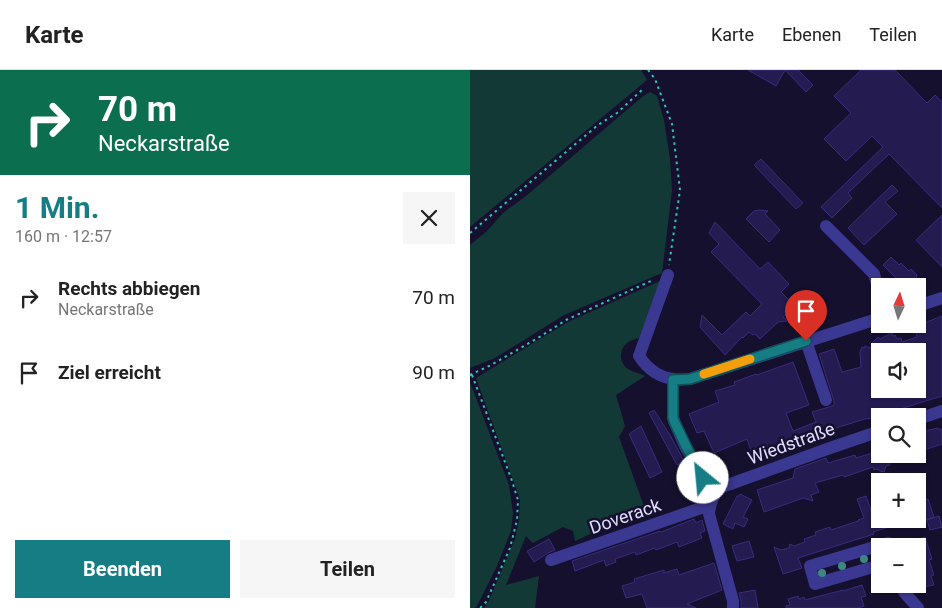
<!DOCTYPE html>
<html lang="de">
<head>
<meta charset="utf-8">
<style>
	body { margin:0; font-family:Roboto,sans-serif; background:#f6f6f6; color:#222; height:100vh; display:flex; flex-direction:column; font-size:19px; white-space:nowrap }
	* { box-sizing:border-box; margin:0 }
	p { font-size:16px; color:#767676 }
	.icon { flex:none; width:28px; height:28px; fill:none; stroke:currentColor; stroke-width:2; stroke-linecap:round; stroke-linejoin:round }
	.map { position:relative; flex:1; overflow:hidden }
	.details { display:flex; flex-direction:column; background:#fff; width:470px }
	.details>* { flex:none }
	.top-card { background:#0b6e4f; color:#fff; overflow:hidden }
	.needle { width:32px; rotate:4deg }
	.controls { position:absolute; left:401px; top:208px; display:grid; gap:10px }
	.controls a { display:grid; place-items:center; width:55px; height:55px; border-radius:0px; background:#fff; box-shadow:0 1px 4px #0004; font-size:25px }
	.pin { position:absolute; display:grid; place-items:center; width:42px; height:42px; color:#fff; margin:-51px -21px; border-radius:50% 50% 50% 0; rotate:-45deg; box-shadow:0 0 5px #0007 }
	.pin .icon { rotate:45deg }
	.me { position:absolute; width:55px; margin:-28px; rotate:332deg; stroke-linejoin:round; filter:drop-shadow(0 0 4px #0008) }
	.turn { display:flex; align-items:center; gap:18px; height:105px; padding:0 15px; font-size:22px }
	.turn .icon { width:65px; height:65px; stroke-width:2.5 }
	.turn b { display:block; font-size:35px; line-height:42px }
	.round { display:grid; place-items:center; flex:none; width:52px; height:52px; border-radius:0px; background:#f6f6f6 }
	.summary { display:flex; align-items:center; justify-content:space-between; height:85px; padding:0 15px }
	h1 { font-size:30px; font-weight:700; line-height:38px; color:#177d85 }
	.cta { display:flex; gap:10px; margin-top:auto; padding:10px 15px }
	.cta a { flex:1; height:58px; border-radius:0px; background:#177d85; color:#fff; font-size:20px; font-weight:700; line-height:58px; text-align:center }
	.cta a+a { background:#f6f6f6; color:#222 }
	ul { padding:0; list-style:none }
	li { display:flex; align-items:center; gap:15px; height:75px; padding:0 15px }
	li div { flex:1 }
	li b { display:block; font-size:19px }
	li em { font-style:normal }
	header { display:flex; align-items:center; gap:30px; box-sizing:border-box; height:70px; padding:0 25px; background:#fff; border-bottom:1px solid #e0e0e0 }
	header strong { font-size:24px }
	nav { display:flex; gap:28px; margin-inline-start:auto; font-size:18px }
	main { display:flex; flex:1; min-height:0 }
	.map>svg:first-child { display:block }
	.green { fill:#133937 }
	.building { fill:#241b51; stroke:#3a2b7e; fill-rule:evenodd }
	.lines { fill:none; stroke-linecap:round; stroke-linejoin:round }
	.path { stroke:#29c8bb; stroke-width:2; stroke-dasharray:2.5 4; stroke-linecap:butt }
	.minor { stroke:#3a3890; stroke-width:12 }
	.tree { fill:#3e8780 }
	.route-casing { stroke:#0f5156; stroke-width:12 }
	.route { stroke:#177d85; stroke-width:9 }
	.slow { stroke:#f59e0b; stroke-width:9 }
	.labels { text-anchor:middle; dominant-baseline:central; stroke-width:5; stroke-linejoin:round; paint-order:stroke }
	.street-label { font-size:18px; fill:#e1ddff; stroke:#15102e }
</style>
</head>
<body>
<header>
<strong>Karte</strong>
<nav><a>Karte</a><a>Ebenen</a><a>Teilen</a></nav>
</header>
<main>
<section class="details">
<div class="top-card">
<div class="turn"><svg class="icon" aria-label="right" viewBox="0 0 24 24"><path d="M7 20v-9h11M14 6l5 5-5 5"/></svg><div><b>70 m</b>Neckarstraße</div></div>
</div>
<div class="summary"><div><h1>1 Min.</h1><p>160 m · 12:57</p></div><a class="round"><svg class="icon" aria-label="close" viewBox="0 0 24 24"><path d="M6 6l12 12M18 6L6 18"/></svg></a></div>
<ul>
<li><svg class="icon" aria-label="right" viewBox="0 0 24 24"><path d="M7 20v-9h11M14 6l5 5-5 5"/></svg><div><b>Rechts abbiegen</b><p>Neckarstraße</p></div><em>70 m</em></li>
<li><svg class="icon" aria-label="arrive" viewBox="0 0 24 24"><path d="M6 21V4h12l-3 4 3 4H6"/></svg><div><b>Ziel erreicht</b></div><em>90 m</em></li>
</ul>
<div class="cta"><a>Beenden</a><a>Teilen</a></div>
</section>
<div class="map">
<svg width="472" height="538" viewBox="0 0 472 538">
	<rect width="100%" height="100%" fill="#15102e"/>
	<!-- green -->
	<path class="green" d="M0,0H171L177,10L0,157Z
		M180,22L187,26L194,50L200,89L202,120L192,203L94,245L25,288L0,298V175L17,161L33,143L56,126L172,27Z
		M190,211L169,268C165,269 161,270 157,273C148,280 149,295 160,300C165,303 170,303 175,306L146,325L155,356L149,367L175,439L105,471L103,461L93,457L63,473L56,466L36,515L69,506L65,538H14L18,533L45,469L49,449L50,429L6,308L98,252Z
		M0,312L39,415L43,443L41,461L26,498L7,536L5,538H0Z"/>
	<!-- building -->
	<path class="building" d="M278,0H328L343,15L336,22L315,0L306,16Z
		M391,0H425L457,33L465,25L472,32V138L419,84L378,123L382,128L362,148L351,137L413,77L402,66L376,91L354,69L381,43L364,26Z
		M291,89L333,133L326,139L284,95Z
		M422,115L428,121L415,132L427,144L394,175L378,158Z
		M289,140L298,141L295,144L310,160L299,172L276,149L284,141Z
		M472,145V197L446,170Z
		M245,152L290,199L298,192L319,214L311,222L325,236L313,247L317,251L308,252L290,269L285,264L283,265L279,262L273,268L272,267L255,285L230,257L232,245L252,265L276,242L280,246L292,234L241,182L249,174L239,163Z
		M421,187L429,195L431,193L439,201L441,199L447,205L446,207L448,210L442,216H434L413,195Z
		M472,246V326L398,349V348L350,363L319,374L284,389L277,369L244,383L234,361L227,363L219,344L249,332L245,321L265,315L264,312L286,304L287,305L323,292L339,335L316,343L323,361L346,352L342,342L359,337L364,335V331L349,284L364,279L372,302L391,297L390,282L392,277L394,278L395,276L400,278L403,272L408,267L410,269L422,263L423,266L425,265L427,269L431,268L432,272L447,267L444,257ZM410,281H448V319H410Z
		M184,340L200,365L214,391L207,395L179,343Z
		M171,356L192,402L180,408L159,364Z
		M468,358L469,360L472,359V374L448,382V366L450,365V362Z
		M405,372L410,380V384H438V385L419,392L420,395L416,396L414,402L410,401L407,399L404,400L403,397L374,407L373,405L345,413L349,422L341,425L343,431L333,428L294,442L287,420L323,408L325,399L356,388L358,393L385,385L386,388L402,383Z
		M270,424L282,430L273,447L278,449L274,457L265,453L263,459L253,454L267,426H269Z
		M396,426L403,446L404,445L405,448L410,446V449H443V450L423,457L422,456L403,462L404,464L328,488L332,498L313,504L304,477L311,480L319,478L320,474L324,476L335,472L334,469L346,465L345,462L360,457L361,460L388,451V450L394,448L387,429Z
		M458,429L464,447L451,451L450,448L448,446V434L449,433V432Z
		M469,446L472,457L460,460L457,450Z
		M224,449L226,453L232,450L235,461L230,463L232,468L209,477L207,472L186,480L185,478L166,485L165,482L145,489L146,492L136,496L134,490L105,501L102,491L190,461L191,462Z
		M455,467L462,489L459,490L464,505L461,506L464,515L448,518V476H445L443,471Z
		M79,469L85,480L78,483L64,492L57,481Z
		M279,471L284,487L267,491L262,476Z
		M244,493L252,520L217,534L226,538H177L172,524L156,528L152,516L165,512L164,509L194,500V503L207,499L209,505Z
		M392,515L396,526L391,527L394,536L388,538H316V536L320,535L318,529L328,526L329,529L334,527L335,530L373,520V521Z
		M285,520L288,538H271V531L269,523Z"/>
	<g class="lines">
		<!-- path -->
		<path class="path" d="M178,0L185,9L202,54L210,120L199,195
			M0,163L128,55L147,43L174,18
			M0,305L21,295L68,268L96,250L183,210
			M2,305L41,408L48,430L47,450L40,478L16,532L10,538"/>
		<!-- minor -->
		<path class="minor" d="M356,156L404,204L410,225
			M198,205L169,286C177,298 188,307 203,309C208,310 214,309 220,309L410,248
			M448,236L472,228
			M336,271L356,330
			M203,309V347L204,351L215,376L233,408L246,422
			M448,349L472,341
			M81,490L234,437H240
			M410,495L345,514L340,496L418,473L419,476
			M431,514L434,522L448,538
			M263,538V531L239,444C240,432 243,425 252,417L360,378L410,361"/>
	</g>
	<!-- trees -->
	<g class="tree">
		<circle cx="394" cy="489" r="4"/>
		<circle cx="372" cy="496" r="4"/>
		<circle cx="352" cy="503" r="4"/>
	</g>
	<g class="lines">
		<defs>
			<path id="route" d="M233,408L216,376L204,351L203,347V310L220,309L336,271"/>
		</defs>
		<!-- route casing -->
		<use href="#route" class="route-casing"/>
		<!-- route -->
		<use href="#route" class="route"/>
		<!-- slow -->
		<path class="slow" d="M234,304L280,289"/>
	</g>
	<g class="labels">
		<!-- street labels -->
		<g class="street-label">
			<text transform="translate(321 373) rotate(-20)">Wiedstraße</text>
			<text transform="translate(155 446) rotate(-19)">Doverack</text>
		</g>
	</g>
</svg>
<div class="controls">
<a><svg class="needle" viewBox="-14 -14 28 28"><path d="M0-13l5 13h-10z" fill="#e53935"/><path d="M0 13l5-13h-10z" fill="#767676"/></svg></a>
<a><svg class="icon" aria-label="sound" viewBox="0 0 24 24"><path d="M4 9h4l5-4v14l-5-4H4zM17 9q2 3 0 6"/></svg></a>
<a><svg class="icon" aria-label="search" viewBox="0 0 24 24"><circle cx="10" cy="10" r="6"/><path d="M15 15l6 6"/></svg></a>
<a>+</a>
<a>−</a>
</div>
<div class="pin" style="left:336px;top:271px;background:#d93025"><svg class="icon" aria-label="arrive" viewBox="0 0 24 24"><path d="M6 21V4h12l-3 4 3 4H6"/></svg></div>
<svg class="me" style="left:233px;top:408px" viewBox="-20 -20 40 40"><circle r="19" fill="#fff"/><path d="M0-13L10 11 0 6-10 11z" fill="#177d85"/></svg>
</div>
</main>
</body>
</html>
